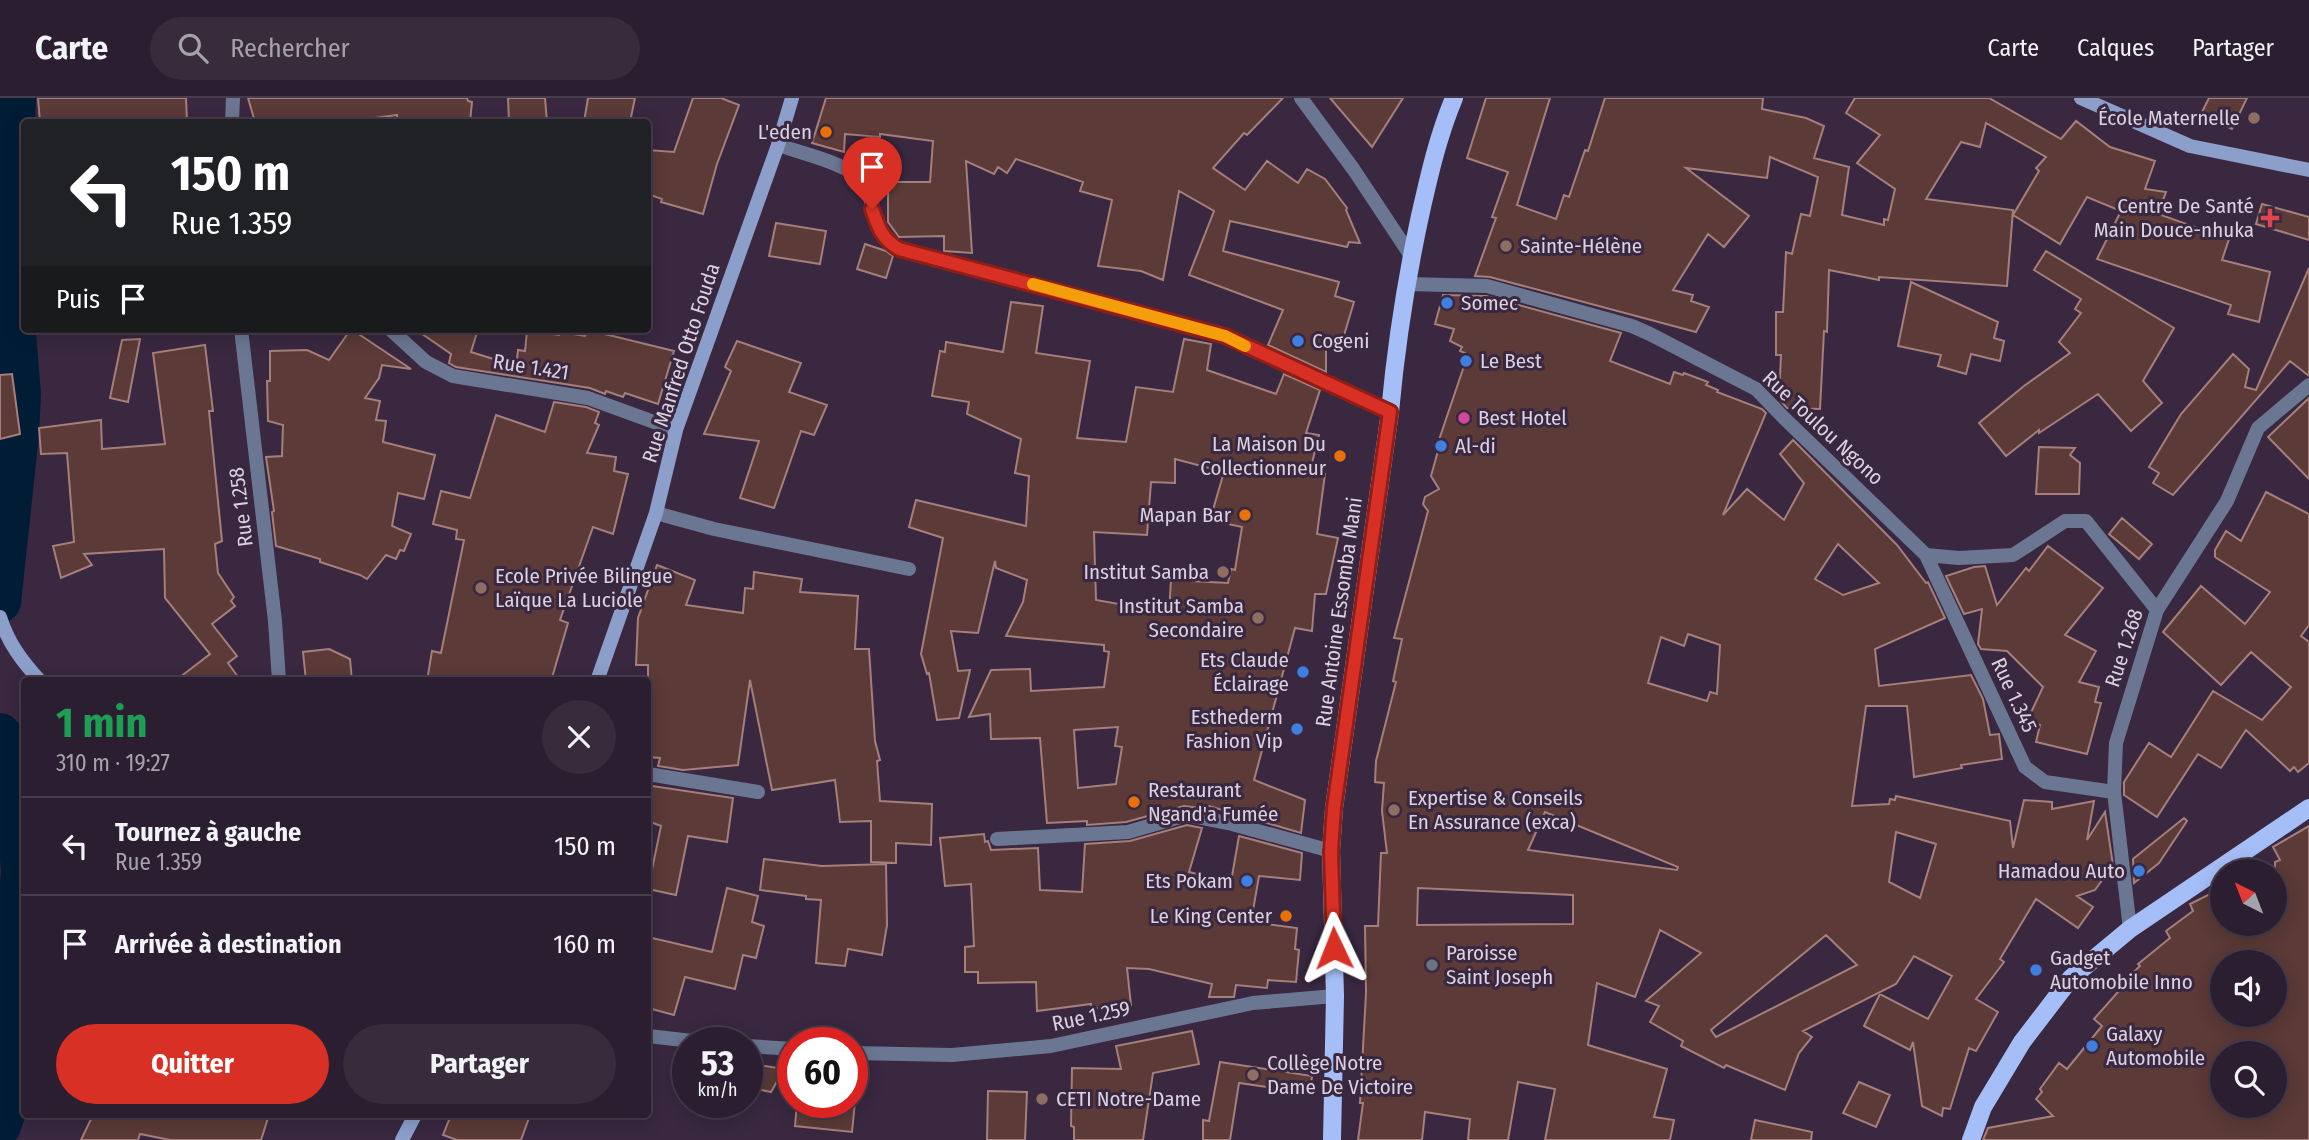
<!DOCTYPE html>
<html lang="fr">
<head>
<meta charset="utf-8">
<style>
	body { margin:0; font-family:"Fira Sans Condensed",sans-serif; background:#372b3c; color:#f1f3f6; height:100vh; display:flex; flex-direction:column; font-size:26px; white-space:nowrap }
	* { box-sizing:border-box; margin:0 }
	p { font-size:23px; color:#a6a2ab }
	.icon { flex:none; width:38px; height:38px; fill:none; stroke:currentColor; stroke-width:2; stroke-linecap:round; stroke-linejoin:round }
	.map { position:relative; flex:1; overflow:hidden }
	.details { position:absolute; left:21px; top:579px; width:630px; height:441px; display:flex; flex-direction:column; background:#2b1e30; border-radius:7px; box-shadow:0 4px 18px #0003,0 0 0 2px #473c4c }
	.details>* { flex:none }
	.guide { position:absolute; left:21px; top:21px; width:630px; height:214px; border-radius:7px; box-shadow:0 4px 18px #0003,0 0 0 2px #473c4c; background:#202124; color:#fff; overflow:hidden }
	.needle { width:46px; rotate:318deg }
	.tools { position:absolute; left:2210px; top:761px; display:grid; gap:14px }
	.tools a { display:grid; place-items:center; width:77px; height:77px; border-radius:50%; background:#2b1e30; box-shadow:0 4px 18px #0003,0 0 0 2px #473c4c; font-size:35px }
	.speed { position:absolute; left:672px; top:929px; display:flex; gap:14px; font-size:35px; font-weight:700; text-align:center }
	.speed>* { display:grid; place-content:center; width:91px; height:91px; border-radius:50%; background:#2b1e30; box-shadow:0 4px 18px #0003,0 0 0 2px #473c4c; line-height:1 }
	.speed small { font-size:18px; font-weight:400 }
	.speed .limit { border:10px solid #d22; background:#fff; color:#111 }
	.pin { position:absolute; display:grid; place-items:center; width:60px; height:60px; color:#fff; margin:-72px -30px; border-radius:50% 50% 50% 0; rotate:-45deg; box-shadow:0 0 7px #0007 }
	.pin .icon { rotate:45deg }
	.me { position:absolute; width:77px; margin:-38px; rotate:358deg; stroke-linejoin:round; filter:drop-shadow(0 0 5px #0008) }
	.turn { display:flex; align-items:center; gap:24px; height:147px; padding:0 35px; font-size:32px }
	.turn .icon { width:91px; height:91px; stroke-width:2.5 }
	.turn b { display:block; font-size:49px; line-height:60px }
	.then { display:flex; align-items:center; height:66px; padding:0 35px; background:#0003; gap:14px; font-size:26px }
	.round { display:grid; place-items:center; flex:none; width:74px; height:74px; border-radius:37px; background:#372b3c }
	.summary { display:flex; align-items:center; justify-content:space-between; height:119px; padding:0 35px }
	h1 { font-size:42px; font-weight:700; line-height:52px; color:#1e9e55 }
	.action { display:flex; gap:14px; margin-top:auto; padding:14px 35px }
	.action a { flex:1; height:80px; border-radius:42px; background:#d93025; color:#fff; font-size:28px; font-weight:700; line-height:80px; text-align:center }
	.action a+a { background:#372b3c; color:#f1f3f6 }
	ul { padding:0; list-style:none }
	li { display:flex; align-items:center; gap:21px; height:98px; padding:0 35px; border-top:2px solid #473c4c }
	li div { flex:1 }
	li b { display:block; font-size:26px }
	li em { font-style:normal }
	header { display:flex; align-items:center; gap:42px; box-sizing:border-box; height:98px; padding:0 35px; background:#2b1e30; border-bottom:2px solid #473c4c }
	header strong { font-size:33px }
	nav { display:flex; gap:38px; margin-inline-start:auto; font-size:24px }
	.search { width:490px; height:63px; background:#372b3c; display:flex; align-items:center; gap:18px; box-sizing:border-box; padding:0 24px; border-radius:38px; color:#a6a2ab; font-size:26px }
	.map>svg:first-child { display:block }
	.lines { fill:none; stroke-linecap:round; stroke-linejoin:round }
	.river { stroke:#011d36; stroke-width:42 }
	.building { fill:#5b3a37; stroke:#a57f7b; stroke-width:2; fill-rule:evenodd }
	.street { stroke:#6b7792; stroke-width:14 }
	.secondary { stroke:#8c9fcb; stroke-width:14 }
	.primary { stroke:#a6bef7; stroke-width:18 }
	.route-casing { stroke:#8d1f18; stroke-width:18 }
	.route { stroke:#d93025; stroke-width:12 }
	.slow { stroke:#f59e0b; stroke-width:12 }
	.education-dot { fill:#8d6e63; stroke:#392840; stroke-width:2.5 }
	.food-dot { fill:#e8710a; stroke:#392840; stroke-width:2.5 }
	.health-dot { fill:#e0444e; stroke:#392840; stroke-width:2.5 }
	.shop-dot { fill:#3f7fe0; stroke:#392840; stroke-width:2.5 }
	.hotel-dot { fill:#d1479c; stroke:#392840; stroke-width:2.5 }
	.worship-dot { fill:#6b7280; stroke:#392840; stroke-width:2.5 }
	.labels { text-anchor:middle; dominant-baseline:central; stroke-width:6; stroke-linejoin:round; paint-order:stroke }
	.poi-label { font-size:21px; fill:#dbd1e0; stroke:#392840; text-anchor:start }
	.street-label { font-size:21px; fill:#dbd1e0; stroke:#392840 }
</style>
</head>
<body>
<header>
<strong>Carte</strong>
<div class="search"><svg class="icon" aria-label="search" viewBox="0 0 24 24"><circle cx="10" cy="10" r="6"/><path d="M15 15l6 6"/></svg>Rechercher</div>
<nav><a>Carte</a><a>Calques</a><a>Partager</a></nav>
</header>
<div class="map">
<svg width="2309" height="1042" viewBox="0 0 2309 1042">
	<rect width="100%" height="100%" fill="#392840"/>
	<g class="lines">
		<!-- river -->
		<path class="river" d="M0,504L18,336L20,296L7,140L12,81L15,0
			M0,636L11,647L16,656L15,693L22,773L20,797L7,861L14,891L9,921L16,947L15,983L0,1028"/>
	</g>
	<!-- building -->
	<path class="building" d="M38,0H186L187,24H40Z
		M248,0H467L468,3L472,4L470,24H429V21L397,24V17L360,22L361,24H255Z
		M508,0H545L547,24H509Z
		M588,0H635L630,24H584Z
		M693,0H721L739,7L717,66L703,116L661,104L662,101L648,96V52L674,54Z
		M826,0H1283L1247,37L1244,35L1213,70L1245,92L1267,63L1298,85L1307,71L1325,81L1347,110L1346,112L1360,145L1349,144L1347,149L1230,123L1223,153L1339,184L1335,198L1354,204L1342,244L1326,239V274L1268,247L1283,212L1189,177L1214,113L1179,93L1163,182L1141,173L1098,168L1112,102L1080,93L1083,84L1016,61L1007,75L998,69L994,76L966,63L972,155L944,153V138L899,139L888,124V84H930L933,43L880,36V39L845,36L844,54L812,45Z
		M1330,0H1403L1372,49Z
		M1486,0H1550L1517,107L1556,121L1564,97L1569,99L1585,52L1588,53L1605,0H1763L1762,11L1806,20L1824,28L1814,60L1849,69L1842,117L1884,127V121L1888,122L1895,91L1857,65L1880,37L1846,15L1855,0H1989L2061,41L2076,23L2110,49L2155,63L2145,91L2166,94L2158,116L2229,141L2222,162L2270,174L2259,224L2228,216L2231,207L2097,161L2121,113L2087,99L2060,146L2013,117L2039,73L2036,70L2046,59L1986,25L1980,49L1961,44L1926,101L2013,112L2007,188L1879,179V182L1829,172L1827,234L1824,233L1820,311L1787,310L1779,301L1781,257H1776V214H1783L1786,154L1792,156L1801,116L1810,118L1818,79L1770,59L1767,80L1686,70L1749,118L1724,149L1708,136L1673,192L1693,197L1691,203L1709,209L1696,234L1490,179L1475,178L1496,120L1492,119L1508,74L1467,60Z
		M2209,0H2247L2232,31L2201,16Z
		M2262,106L2309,119V142L2256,126Z
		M776,125L826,133L820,166L769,158Z
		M865,146L886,153L893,158L886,180L857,171Z
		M2046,153L2174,230L2143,283L2162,305L2131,333L2098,296L2039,335V332L2006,358L1979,325L2024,288L2070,255L2059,244L2081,215L2075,211L2081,201L2034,172Z
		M2309,170V278L2290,263L2173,397L2153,385L2159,375L2149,369L2181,316L2233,256L2249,271L2245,289L2256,292Z
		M1911,184L1998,224L1994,240L2004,243L2000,263L1971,256L1966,276L1938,268L1941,257L1898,248Z
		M1443,197L1486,198L1621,235L1610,263L1670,286L1674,274L1683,277L1684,275L1708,284L1706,287L1718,292L1717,294L1762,311L1766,315L1723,417L1747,391L1784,422L1804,385L1780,356L1793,342L1897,447L1926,485L1928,484L1945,520L1875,551L1879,588L1971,577L1983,601L1990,637L1999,636L2002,661L1961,667L1962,670L1914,679L1907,608H1866L1852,708L1889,706L1890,701L1895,702L1896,698L2010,723L2013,750L2024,702L2052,704V711L2094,703L2087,742L2105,714L2113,767L2095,792L2077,798L2093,809L2078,830L2036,801L2000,861L2004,864L1976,901L1998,914L1976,953L1969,950L1950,1011L1943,1010L1942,1018L1922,1008L1913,944L1910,952L1864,928L1880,896L1928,921L1952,878L1914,858L1896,886L1803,933L1812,939L1799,955L1785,992L1726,967L1724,970L1681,948L1683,943L1650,924L1659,908L1646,903L1701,855L1660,832L1635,899L1597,885L1588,947L1667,971L1654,1019L1674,1022L1670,1042H1545L1555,991L1518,984L1508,1042H1468L1470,1021L1425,1014L1422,1042H1358L1363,1005H1360L1366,895L1365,828H1378L1381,755H1387L1382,713L1384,685L1375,684L1376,663L1396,584L1393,583L1402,541L1394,540L1428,413L1423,406L1425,399L1439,391L1431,378L1441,342H1439L1464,268L1461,267L1465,255L1460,253L1462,249L1450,243L1454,231L1435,226ZM1838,446L1879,485L1843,497L1815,481ZM1688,536L1720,547L1717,596L1710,594L1707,603L1648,585L1661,539L1684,548ZM1545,714L1678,769L1677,772L1528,752ZM1896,734L1936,746L1920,800L1889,784ZM1418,790L1573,797V826L1417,827ZM1826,837L1857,867L1716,939L1711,932Z
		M1011,204L1043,208L1036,255L1090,263L1077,340L1126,344L1136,289L1173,294L1184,241L1211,246L1207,272L1276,296L1284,276L1320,292L1306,335L1319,337L1310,373L1325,376L1317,436L1338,440L1326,496H1315L1312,533L1295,530L1254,682L1305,702L1301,735L1209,708L1208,711L1184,708L1126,724L1087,727V723L1047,725L1040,640L991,641L990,616L969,619L991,572L1030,571L1031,593L1104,589L1109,554L1104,553V547L1006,538L1023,504L1027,482L996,470L995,463L978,535L951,533L958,573L970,572L959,620L937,622L929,575L927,576L921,556L943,440L909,429L916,402L1026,428L1029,378L1015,375L1021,341L967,316L969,304L932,298L940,253L945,254L946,244L1003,254ZM1175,361L1224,374L1210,422L1242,429L1235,472L1231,471L1228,485L1171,482L1169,515L1096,502L1094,434L1147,437L1151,384L1175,385ZM1118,629L1115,648L1122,649L1116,686L1078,690L1074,632Z
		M351,231L411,271L382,267L379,280L365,300L380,303L376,322L386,323L383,344L435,357L424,401L398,395L392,428L411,436L404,453L400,452L396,461L386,457L367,481L360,477L320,464V461L276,448L272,414L274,413L266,359L282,358L283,327L268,323L267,283H270V253L307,252L329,262Z
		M415,231H478L471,254L516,268L518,252L525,253L527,233L559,237L560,234L585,238L588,232L674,253L658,306L625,295L623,299L606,293L605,296L590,290L456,269L449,265L451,256Z
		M140,241L128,304L110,300L122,242Z
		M737,243L801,265L789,294L827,307L814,337L801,333L774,410L740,400L759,343L704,336L731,273L725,269Z
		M205,247L213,313H209L222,443L215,446L218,475L234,499L231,503L235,508L212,526L237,558L228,565L241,583H175L210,556L165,500L164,451L84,456L92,467L61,480L53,448L74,444L67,355L41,356L39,330L101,322L102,351L165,346L153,255Z
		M12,276L20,336L0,341V277Z
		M2309,300V381L2268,339Z
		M554,304L586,309L599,314L595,325L599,327L587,355L616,359L614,373L628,376L613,436L593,429L560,522L568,525L551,583H463L447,580L446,583H427L432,553L441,555L464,442L456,441L457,432L433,426L441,393L470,400L496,317L545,334Z
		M2039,349L2075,350L2070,357L2080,365L2079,396H2036Z
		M2266,394L2309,416V527L2301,538L2309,544V665L2298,674L2294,669L2290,673L2246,632L2221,670L2198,656L2157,719L2124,697V684L2149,645L2171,659L2213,593L2262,622L2291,589L2251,554L2221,587L2163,534L2201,488L2245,526L2270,494L2215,459V452L2226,433L2241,443Z
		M2122,420L2152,446L2139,461L2109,436Z
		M2048,448L2103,490L2065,537L2096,553L2079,584L2099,589L2095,604L2101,605L2087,656L2036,644L2040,627L2027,623L2043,589L2007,553L1981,551L1978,546L1982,511L1964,516L1946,478L1974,469L1985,468L1997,507L2026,470L2029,473Z
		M657,467L695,482L686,507L743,515L745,490L753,491L754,474L802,481L800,494L858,498L855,551H869L875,643L880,662L877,663L880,703L932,706L931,747L896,745V765L871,764V723L840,724L835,682L772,692L750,582L738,667L683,672L658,668L660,660L648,659V567H636L638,520Z
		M329,551L350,561L352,583H306L303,554Z
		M652,688L733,700L727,744L688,738L676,797L648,791L661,728L648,723V703Z
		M2184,720L2187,723L2159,765L2134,785L2133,761Z
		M1187,727L1202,730L1189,774L1231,784L1239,738L1302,755L1300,782L1259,778L1251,824L1297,830L1295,851L1299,852L1296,884L1268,882L1267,890L1236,887L1234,899H1209L1212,886L1149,871L1127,870L1131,907L1091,911V906L1037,913L1036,884L978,885V874H965V849L974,848L971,786L945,788L940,740L984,736L985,744L988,743L991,752L1038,750L1040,792L1082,794L1085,746L1130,743Z
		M2309,728V1042H1983L1988,1030L2053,1018L2036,1001L2042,994L2040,991L2059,965L2067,971L2102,928L2094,921L2126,885L2124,883L2140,868L2138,866L2170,840L2166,833L2193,813L2190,806L2222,790V826H2275V764L2280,762L2273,749ZM2257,857L2261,864H2275V917H2222V864H2241ZM2222,956H2275V1008H2222Z
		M764,761L822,768L886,766L887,827L882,857L848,851L845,868L816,865L821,802L806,801V798L760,792Z
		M727,790L758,798L752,824L764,828L756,860L743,857L735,891L685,879L674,917L648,910V839L712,854Z
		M1192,933L1199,966L1153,975L1143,1042H1074V1029L1071,1028L1072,970L1121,971L1116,948Z
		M1220,964L1312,978L1310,995L1239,985L1230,1042H1203V1022L1209,1023Z
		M747,965L784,971L771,994L747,989Z
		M1859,984L1890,997L1876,1029L1843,1015Z
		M988,993L1027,994L1025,1042H987Z
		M797,1004H855L852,1034L795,1028Z
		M93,1017H269L261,1042H170L140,1036L138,1042H81Z
		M451,1017H530L521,1042H457L443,1037Z
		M1755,1022L1812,1034L1811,1042H1751Z"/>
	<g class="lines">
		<!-- street -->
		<path class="street" d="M1301,0L1354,72L1411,158
			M232,24L233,0
			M778,47C798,54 840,64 855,77C879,97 868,132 899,151L1225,238L1390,314
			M1407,186L1487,188L1632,228L1650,236L1756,291L1783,319L1926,457L1959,460L2013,457L2065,423H2086L2157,512
			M241,231L275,523L279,583
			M390,231L426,264L453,278L588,300L676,332
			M656,415L714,431L909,471
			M1926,457L2025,669L2045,684L2114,694
			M648,676L758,694
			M997,741L1128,734L1187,717L1232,726L1331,753
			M2130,831L2114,694L2116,645L2157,512L2227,403L2258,330L2309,287
			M648,938L710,945
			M747,948L793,951
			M852,955L952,957L1051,948L1253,905L1335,898"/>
		<!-- secondary -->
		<path class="secondary" d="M2081,0L2190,48L2309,72
			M0,519C8,545 22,563 40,583
			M597,583L656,415L676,332L778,47L792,0
			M402,1042L415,1017"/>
		<!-- primary -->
		<path class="primary" d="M1332,1042L1335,898L1331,753L1334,710L1390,314C1396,248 1406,183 1420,118C1429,78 1438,38 1454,0
			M1971,1042L1983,1009L2022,944L2071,880L2130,831L2309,710"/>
	</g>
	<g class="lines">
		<defs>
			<path id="route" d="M872,111C878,129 882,141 899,151L1225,238L1390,314L1334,710L1331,753L1334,850"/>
		</defs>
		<!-- route casing -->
		<use href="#route" class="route-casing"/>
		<!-- route -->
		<use href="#route" class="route"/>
		<!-- slow -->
		<path class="slow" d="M1033,186L1225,238L1245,248"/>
	</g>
	<!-- markers -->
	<g class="education-dot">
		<circle cx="2254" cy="20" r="7"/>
		<circle cx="1506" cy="148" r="7"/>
		<circle cx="1223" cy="474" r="7"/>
		<circle cx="481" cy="490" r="7"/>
		<circle cx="1258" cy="520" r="7"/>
		<circle cx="1394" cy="712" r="7"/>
		<circle cx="1253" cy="977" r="7"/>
		<circle cx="1042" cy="1001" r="7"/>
	</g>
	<g class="food-dot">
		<circle cx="826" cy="34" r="7"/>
		<circle cx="1340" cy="358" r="7"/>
		<circle cx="1245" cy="417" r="7"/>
		<circle cx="1134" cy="704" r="7"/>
		<circle cx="1286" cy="818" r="7"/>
	</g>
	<path class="health-dot" d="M2266.5 109.5h7v7h7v7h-7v7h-7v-7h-7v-7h7z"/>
	<g class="shop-dot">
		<circle cx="1447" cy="205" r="7"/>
		<circle cx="1298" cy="243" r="7"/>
		<circle cx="1466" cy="263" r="7"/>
		<circle cx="1441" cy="348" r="7"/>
		<circle cx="1303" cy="574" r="7"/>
		<circle cx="1297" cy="631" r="7"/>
		<circle cx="2139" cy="773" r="7"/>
		<circle cx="1247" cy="783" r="7"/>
		<circle cx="2036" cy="872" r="7"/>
		<circle cx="2092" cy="948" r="7"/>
	</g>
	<circle class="hotel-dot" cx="1464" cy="320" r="7"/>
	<circle class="worship-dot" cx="1432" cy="867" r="7"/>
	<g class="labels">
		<!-- poi labels -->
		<g class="poi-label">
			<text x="2240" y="20" text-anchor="end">École Maternelle</text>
			<text x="812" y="34" text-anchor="end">L'eden</text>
			<text x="2254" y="108" text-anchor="end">Centre De Santé<tspan x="2254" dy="24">Main Douce-nhuka</tspan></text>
			<text x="1520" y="148">Sainte-Hélène</text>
			<text x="1461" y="205">Somec</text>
			<text x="1312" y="243">Cogeni</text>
			<text x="1480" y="263">Le Best</text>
			<text x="1478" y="320">Best Hotel</text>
			<text x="1326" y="346" text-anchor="end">La Maison Du<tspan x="1326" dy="24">Collectionneur</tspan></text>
			<text x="1455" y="348">Al-di</text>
			<text x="1231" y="417" text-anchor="end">Mapan Bar</text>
			<text x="1209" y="474" text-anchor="end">Institut Samba</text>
			<text x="495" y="478">Ecole Privée Bilingue<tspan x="495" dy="24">Laïque La Luciole</tspan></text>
			<text x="1244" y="508" text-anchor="end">Institut Samba<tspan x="1244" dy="24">Secondaire</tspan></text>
			<text x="1289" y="562" text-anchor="end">Ets Claude<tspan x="1289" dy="24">Éclairage</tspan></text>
			<text x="1283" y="619" text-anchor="end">Esthederm<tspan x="1283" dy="24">Fashion Vip</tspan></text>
			<text x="1148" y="692">Restaurant<tspan x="1148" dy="24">Ngand'a Fumée</tspan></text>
			<text x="1408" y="700">Expertise &amp; Conseils<tspan x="1408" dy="24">En Assurance (exca)</tspan></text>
			<text x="2125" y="773" text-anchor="end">Hamadou Auto</text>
			<text x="1233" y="783" text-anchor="end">Ets Pokam</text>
			<text x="1272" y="818" text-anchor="end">Le King Center</text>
			<text x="1446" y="855">Paroisse<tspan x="1446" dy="24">Saint Joseph</tspan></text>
			<text x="2050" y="860">Gadget<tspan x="2050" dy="24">Automobile Inno</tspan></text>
			<text x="2106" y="936">Galaxy<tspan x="2106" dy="24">Automobile</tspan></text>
			<text x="1267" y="965">Collège Notre<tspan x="1267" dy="24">Dame De Victoire</tspan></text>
			<text x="1056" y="1001">CETI Notre-Dame</text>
		</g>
		<!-- street labels -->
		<g class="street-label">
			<text transform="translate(681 265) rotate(-72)">Rue Manfred Otto Fouda</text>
			<text transform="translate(531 269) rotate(9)">Rue 1.421</text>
			<text transform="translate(1823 330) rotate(43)">Rue Toulou Ngono</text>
			<text transform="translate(241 409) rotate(-97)">Rue 1.258</text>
			<text transform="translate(1339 514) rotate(-82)">Rue Antoine Essomba Mani</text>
			<text transform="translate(2124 550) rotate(-72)">Rue 1.268</text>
			<text transform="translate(2014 597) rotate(65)">Rue 1.345</text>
			<text transform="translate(1091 918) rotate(-12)">Rue 1.259</text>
		</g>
	</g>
</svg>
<div class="tools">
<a><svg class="needle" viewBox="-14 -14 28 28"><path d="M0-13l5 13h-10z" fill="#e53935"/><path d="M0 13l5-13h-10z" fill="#a6a2ab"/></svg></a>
<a><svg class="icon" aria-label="sound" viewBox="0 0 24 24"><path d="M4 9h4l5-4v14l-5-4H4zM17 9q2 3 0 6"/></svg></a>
<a><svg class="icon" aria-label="search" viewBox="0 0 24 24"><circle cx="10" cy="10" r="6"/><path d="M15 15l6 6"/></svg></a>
</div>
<div class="speed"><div>53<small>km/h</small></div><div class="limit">60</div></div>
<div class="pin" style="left:872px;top:111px;background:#d93025"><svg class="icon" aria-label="arrive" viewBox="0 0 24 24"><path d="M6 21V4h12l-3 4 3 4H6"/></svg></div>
<svg class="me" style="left:1334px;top:850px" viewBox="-20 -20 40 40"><path d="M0-17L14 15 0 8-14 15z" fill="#d93025" stroke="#fff" stroke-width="4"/></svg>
<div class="guide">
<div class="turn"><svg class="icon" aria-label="left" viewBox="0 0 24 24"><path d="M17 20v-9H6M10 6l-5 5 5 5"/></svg><div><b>150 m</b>Rue 1.359</div></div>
<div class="then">Puis<svg class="icon" aria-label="arrive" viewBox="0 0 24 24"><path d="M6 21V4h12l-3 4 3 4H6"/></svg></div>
</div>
<section class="details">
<div class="summary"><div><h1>1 min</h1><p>310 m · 19:27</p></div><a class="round"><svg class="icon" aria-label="close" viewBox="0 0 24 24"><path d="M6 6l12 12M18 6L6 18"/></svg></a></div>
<ul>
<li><svg class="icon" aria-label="left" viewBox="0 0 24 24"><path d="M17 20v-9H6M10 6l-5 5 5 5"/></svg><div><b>Tournez à gauche</b><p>Rue 1.359</p></div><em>150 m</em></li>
<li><svg class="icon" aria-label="arrive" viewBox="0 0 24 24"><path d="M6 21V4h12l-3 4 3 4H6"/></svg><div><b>Arrivée à destination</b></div><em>160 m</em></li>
</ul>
<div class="action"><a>Quitter</a><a>Partager</a></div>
</section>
</div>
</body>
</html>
